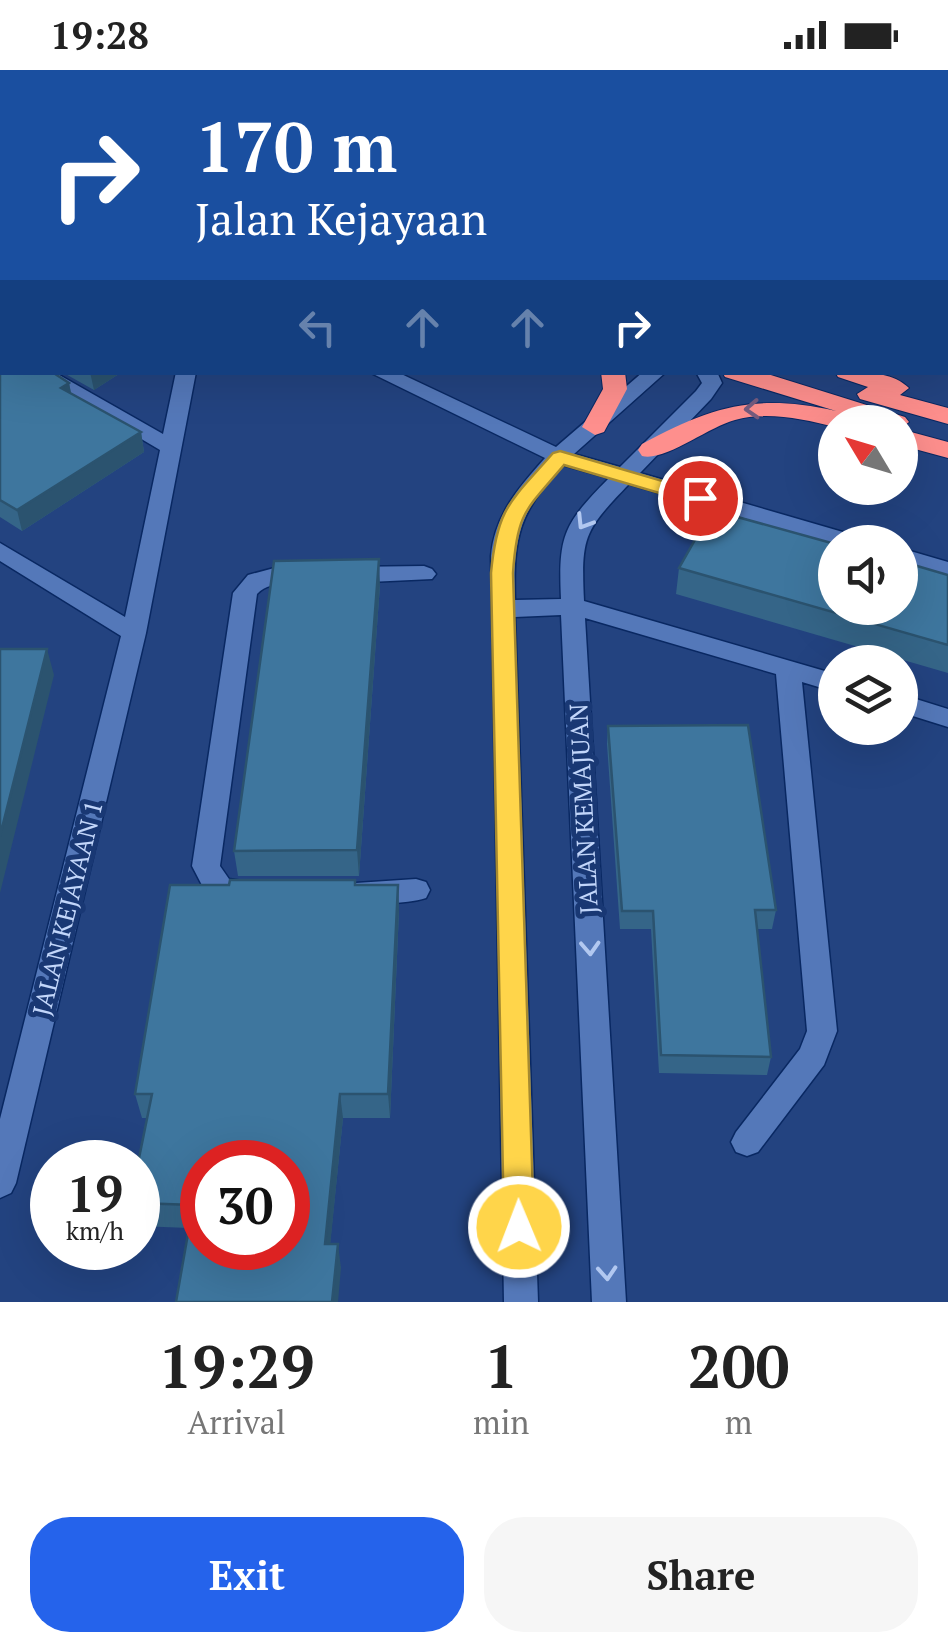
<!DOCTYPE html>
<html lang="en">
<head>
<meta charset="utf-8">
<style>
	body { margin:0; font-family:"PT Serif",serif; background:#f6f6f6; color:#222; height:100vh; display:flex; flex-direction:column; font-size:38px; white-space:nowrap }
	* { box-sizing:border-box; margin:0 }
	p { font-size:32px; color:#767676 }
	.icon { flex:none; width:55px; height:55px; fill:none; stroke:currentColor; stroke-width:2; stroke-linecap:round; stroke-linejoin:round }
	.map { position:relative; height:1232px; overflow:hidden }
	.drawer { display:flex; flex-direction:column; background:#fff; flex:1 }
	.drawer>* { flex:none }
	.hud { position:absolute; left:0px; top:0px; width:950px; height:305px; box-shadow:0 10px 40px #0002; background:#1a4fa0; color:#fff; overflow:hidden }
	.needle { width:65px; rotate:308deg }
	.fabs { position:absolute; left:818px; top:335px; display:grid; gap:20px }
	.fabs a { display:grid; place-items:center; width:100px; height:100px; border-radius:50%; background:#fff; box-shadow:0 10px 40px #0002; font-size:50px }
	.speed { position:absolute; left:30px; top:1070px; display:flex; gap:20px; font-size:50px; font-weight:700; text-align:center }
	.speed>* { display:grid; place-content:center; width:130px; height:130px; border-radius:50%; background:#fff; box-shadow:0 10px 40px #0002; line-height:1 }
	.speed small { font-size:25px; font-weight:400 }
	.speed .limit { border:15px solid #d22; background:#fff; color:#111 }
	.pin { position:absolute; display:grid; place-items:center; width:85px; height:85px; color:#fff; margin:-42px; border:5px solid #fff; border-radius:50%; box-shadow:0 2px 10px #0007 }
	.me { position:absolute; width:110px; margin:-55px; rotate:359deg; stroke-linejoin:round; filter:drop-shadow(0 0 8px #0008) }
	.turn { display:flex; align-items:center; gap:35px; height:210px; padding:0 30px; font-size:45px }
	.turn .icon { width:130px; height:130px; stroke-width:2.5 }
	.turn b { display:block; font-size:70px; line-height:85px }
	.lanes { display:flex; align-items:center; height:95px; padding:0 30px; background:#0003; justify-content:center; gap:50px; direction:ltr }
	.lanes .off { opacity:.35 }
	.eta { display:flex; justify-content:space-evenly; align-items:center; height:170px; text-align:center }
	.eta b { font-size:60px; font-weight:700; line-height:70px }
	.action { display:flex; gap:20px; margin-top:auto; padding:20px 30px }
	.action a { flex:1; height:115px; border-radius:40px; background:#2563eb; color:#fff; font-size:40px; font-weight:700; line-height:115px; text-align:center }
	.action a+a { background:#f6f6f6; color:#222 }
	.status { display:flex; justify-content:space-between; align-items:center; height:70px; padding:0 50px; background:#fff; direction:ltr }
	.status svg { height:28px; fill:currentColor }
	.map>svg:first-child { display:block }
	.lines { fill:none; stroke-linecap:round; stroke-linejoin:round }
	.minor-casing { stroke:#092862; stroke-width:3 }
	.highway-casing { stroke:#092862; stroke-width:2 }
	.minor { fill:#5478b9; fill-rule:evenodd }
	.highway { fill:#fe8f8d; fill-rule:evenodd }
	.wall { fill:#356588 }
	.shaded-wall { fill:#2b536f }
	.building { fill:#3e769e; stroke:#2b536f; stroke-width:2.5; fill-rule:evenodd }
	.oneway { stroke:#755b7e }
	.oneway2 { stroke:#b2c8f0 }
	.route { fill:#ffd54a; stroke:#a68a30; stroke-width:2.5 }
	.labels { text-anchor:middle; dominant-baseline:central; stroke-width:10; stroke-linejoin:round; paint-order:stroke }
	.street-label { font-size:25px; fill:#c2d6fa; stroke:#193874 }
</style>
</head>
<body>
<div class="status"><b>19:28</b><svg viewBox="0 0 49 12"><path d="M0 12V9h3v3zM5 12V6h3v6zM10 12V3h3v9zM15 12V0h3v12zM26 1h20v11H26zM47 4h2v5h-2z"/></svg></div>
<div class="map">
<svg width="948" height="1232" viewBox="0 0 948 1232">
	<rect width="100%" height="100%" fill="#234380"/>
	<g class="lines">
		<defs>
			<path id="minor" d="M0,118H2V129H0Z
				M28,302H54L163,364L176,302H196L146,563L16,1113L11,1123L0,1128V1049L121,566L0,491V473L125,547L160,380Z
				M369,302H397L556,377L643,302H666L574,384L620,397L696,321L702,313L696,302H717L722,313L711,329L640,403L860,467L863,472L835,475L629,414C584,461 581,466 584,531L835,604V622L802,612L837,961L824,995L758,1082L747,1086L736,1082L731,1072L736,1062L800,979L807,961L776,604L585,548L626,1232H592L561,545L515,547L538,1232H504L491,486C494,446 519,417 545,388ZM563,395L609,408C564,454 558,464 561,529L515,530C513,468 519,441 563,395Z
				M900,478L948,492V508L900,494Z
				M424,496L432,499L436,504L432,509L348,513L336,505L348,497Z
				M278,497H303L315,505C299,521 274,506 257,524L220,796L229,809L256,813L260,821L256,829L232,831L205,821L192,796L233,523L248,505Z
				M900,624L948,639V657L900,642Z
				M416,809L426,812L430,820L426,828C406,834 376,835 356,829L352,821L356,813Z"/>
			<path id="highway" d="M34,0H57L59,2H36Z
				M601,302H625L627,319L604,362L595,365L582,357L603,319Z
				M722,302H761L905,347L909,352L900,359V352L858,348L860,352H835V357C803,349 767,341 735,350C708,357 665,392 642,386L638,380L642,374C711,336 757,323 836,341L725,307Z
				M835,302C859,302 891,300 909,318L900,325L948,338V354L860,329L857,324L868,317L838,307Z
				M900,359L948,372V388L900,375Z"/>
		</defs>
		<!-- minor casing -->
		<use href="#minor" class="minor-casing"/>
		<!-- highway casing -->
		<use href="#highway" class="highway-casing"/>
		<!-- minor -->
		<use href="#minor" class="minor"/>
		<!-- highway -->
		<use href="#highway" class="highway"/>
	</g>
	<!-- wall -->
	<path class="wall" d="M0,133L2,302L69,313L71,323L141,362L144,382L22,461L0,447Z
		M62,302H122L94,320Z
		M679,498L948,505V603L676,524Z
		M380,515L359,806H238L234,781Z
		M608,656L776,840L772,859H757L771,987L767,1005L659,1003L651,859H620L607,674Z
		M229,815H398L399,841L390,1048H343L330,1174L341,1198L189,1158L138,1156V1093L147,1048H142L135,1024Z"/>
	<!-- shaded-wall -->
	<path class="shaded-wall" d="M90,302H122L94,320Z
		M69,313L73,333L61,318Z
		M141,362L144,382L22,461L17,440Z
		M379,489L380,515L359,806L357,780Z
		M47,579L54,605L0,823V766Z
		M398,815L399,841L390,1048L388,1024Z
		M340,1024L343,1048L328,1197L325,1174Z
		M338,1174L341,1198L338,1232H332Z"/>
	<!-- building -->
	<path class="building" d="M0,133L2,134V302H52L69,313L61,318L141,362L17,440L0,430Z
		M712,440L835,474V538H900V491L948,505V575L679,498Z
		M379,489L357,780L234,781L274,491Z
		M0,579H47L0,766Z
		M748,655L776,840H755L771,987L661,985L653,841H622L608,656Z
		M230,810H355V815H398L388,1024H340L325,1174H338L332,1232H176L193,1135L138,1133V1093L152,1024H135L170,815H229ZM202,1092H288V1178H202Z"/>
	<!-- one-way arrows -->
	<defs><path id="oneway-chevron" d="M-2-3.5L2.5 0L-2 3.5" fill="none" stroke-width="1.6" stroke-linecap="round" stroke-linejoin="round" transform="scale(2.5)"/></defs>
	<use class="oneway" href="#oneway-chevron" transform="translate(752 339) rotate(177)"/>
	<g class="oneway2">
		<use href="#oneway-chevron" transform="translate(584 452) rotate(122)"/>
		<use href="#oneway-chevron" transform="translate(590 878) rotate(87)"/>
		<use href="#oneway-chevron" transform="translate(607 1203) rotate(86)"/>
	</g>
	<!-- route -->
	<path class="route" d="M560,381L707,424L710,428L700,435L564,395C526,440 517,442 513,503L534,1157L530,1167L519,1171L509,1167L504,1157L491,503C497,437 511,431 553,383Z"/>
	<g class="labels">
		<!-- street labels -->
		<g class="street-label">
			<text transform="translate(583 739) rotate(-93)">JALAN KEMAJUAN</text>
			<text transform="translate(67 838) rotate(-76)">JALAN KEJAYAAN 1</text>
		</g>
	</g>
</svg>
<div class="fabs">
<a><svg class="needle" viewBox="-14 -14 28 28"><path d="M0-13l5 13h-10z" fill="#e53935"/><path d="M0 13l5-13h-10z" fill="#767676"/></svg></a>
<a><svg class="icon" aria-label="sound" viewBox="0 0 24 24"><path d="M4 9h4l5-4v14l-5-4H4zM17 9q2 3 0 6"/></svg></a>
<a><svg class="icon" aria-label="layers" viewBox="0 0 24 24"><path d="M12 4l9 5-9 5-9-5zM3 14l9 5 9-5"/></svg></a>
</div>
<div class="speed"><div>19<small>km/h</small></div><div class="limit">30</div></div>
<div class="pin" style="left:700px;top:428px;background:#d93025"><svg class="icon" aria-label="arrive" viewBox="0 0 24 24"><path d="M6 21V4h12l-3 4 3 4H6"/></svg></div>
<svg class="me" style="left:519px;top:1157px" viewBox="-20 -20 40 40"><circle r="17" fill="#ffd54a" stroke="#fff" stroke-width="3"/><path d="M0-11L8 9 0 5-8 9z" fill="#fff"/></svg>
<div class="hud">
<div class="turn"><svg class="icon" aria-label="right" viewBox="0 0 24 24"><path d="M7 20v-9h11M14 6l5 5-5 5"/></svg><div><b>170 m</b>Jalan Kejayaan</div></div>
<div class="lanes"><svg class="icon off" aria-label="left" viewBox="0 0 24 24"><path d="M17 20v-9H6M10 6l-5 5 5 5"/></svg><svg class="icon off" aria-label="ahead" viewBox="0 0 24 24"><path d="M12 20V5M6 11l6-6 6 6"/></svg><svg class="icon off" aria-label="ahead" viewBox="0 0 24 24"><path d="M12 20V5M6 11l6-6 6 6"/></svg><svg class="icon" aria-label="right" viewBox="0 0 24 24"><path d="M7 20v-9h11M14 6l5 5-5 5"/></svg></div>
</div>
</div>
<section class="drawer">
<div class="eta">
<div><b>19:29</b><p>Arrival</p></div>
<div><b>1</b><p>min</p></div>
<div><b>200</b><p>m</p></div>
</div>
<div class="action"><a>Exit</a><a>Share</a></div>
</section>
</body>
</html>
